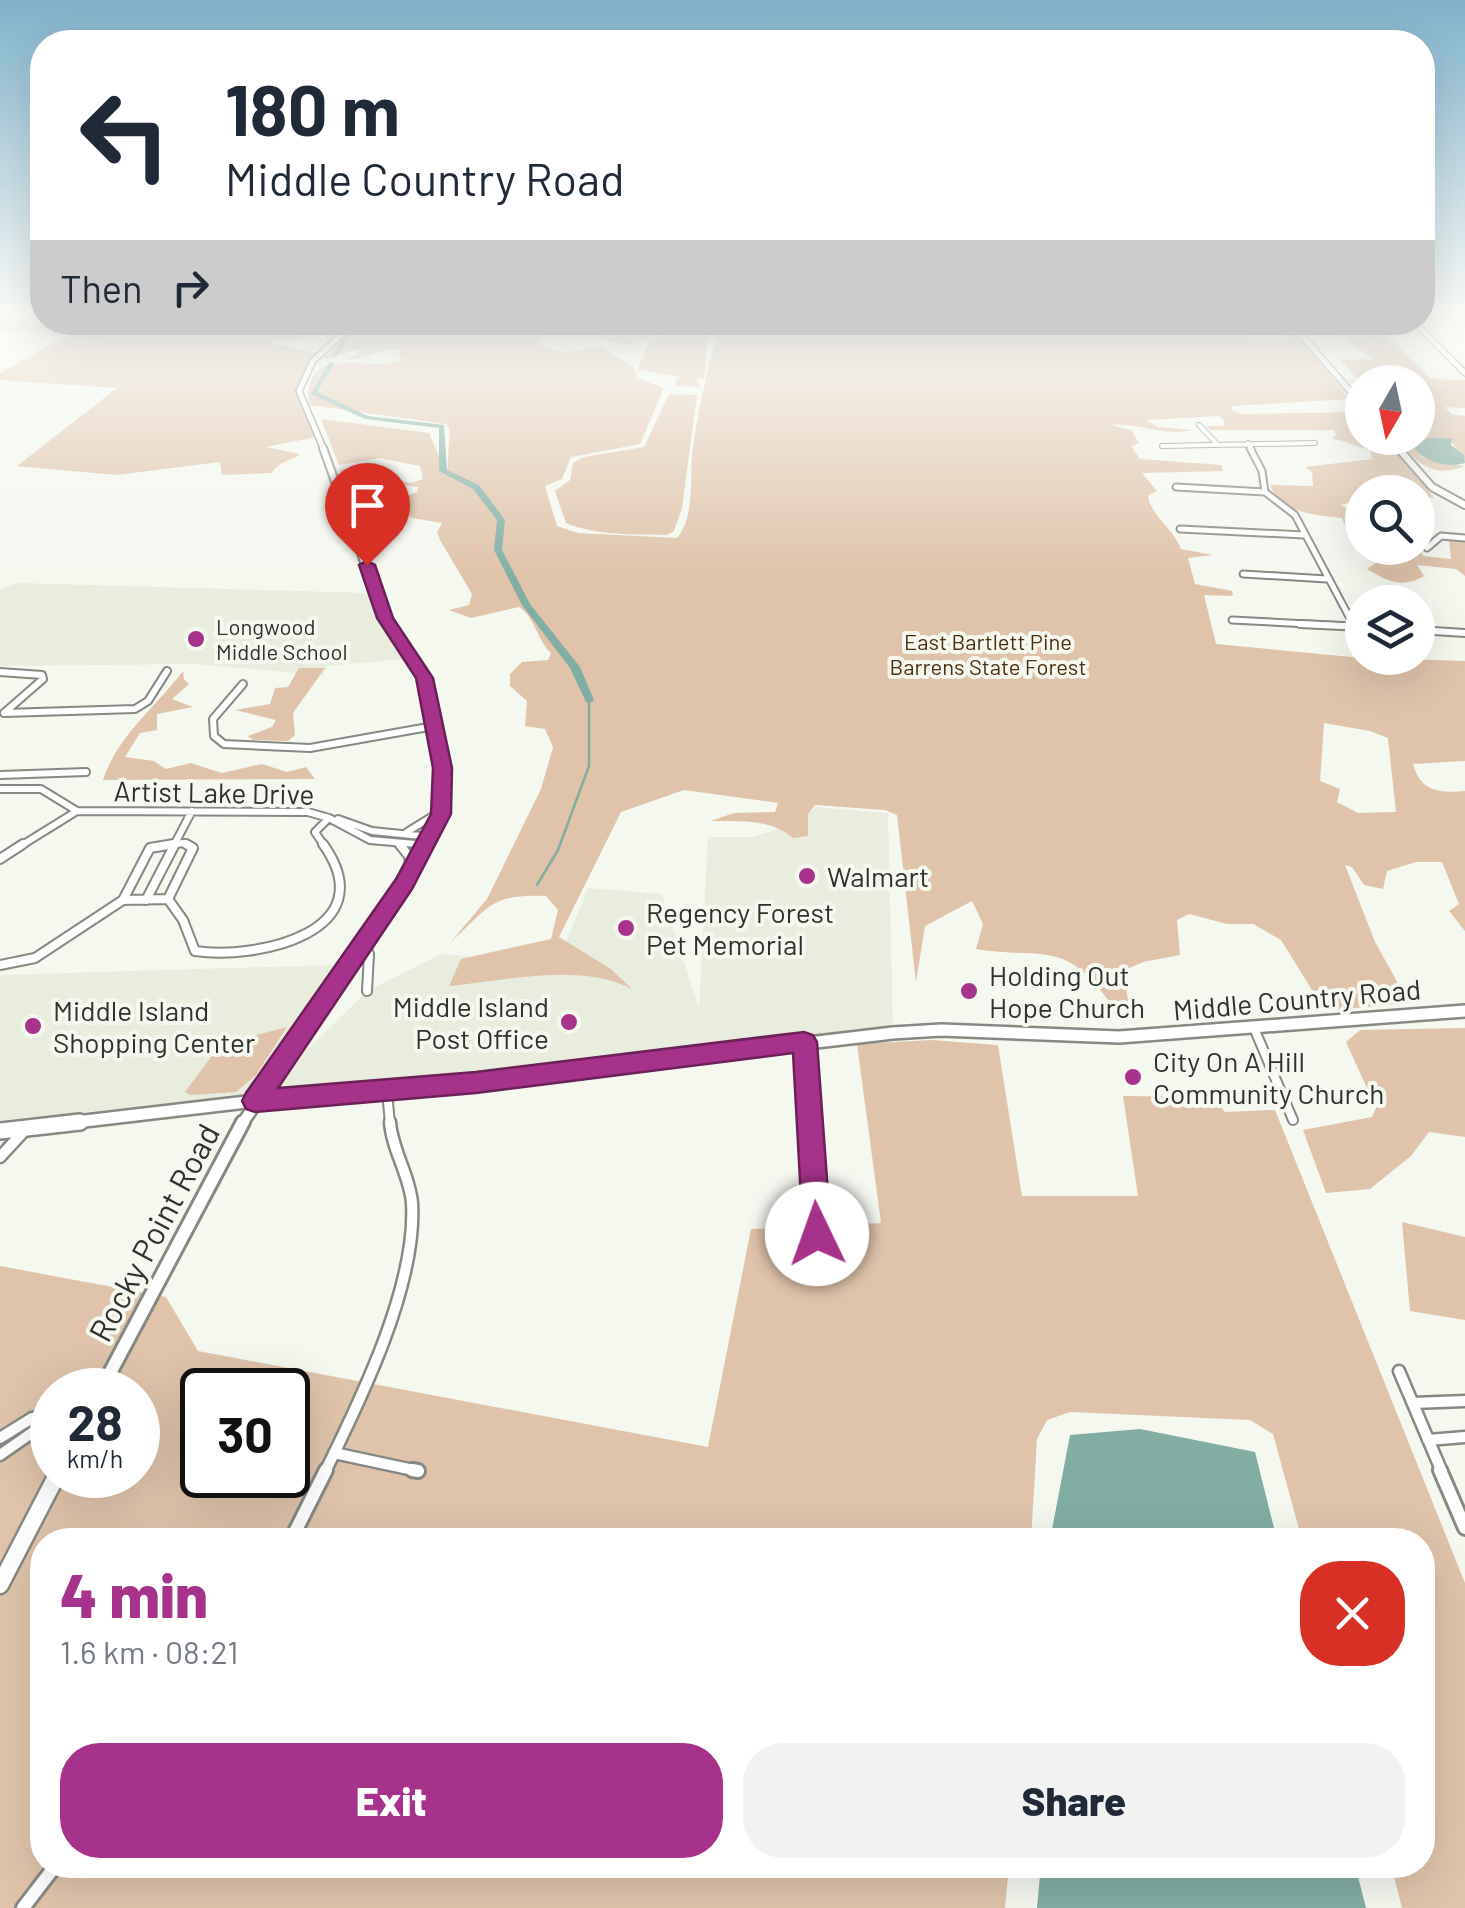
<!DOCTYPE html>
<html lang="en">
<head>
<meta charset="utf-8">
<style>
	body { margin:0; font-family:Barlow,sans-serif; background:#f2f2f3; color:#1f2937; height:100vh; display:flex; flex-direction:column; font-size:38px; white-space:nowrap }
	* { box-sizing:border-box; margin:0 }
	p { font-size:32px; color:#747a83 }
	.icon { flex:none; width:55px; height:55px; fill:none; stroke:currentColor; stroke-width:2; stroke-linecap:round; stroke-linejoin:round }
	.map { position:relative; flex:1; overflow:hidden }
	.side { position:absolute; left:30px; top:1528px; width:1405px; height:350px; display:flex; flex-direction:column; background:#fff; border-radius:40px; box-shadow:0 10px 40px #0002 }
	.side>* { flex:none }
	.guide { position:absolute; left:30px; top:30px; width:1405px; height:305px; border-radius:40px; box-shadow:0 10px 40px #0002; background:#fff; color:#1f2937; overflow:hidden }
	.needle { width:65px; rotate:189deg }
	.fabs { position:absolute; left:1345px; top:365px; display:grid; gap:20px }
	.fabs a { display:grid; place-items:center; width:90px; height:90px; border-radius:50%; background:#fff; box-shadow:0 10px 40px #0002; font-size:50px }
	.speed { position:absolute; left:30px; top:1368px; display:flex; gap:20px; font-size:50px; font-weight:700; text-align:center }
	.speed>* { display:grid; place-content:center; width:130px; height:130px; border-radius:50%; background:#fff; box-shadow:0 10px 40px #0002; line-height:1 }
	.speed small { font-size:25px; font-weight:400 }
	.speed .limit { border:5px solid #111; border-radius:15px; background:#fff; color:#111 }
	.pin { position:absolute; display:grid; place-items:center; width:85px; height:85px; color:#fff; margin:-102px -42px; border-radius:50% 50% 50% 0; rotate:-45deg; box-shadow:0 0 10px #0007 }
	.pin .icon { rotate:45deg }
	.me { position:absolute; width:110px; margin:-55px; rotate:357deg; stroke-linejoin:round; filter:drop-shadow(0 0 8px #0008) }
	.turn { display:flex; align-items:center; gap:35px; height:210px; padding:0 30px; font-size:45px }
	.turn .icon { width:130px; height:130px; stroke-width:2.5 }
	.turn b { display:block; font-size:70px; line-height:85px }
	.then { display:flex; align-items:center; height:95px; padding:0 30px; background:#0003; gap:20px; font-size:38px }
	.round { display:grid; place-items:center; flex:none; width:105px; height:105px; border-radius:40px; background:#f2f2f3 }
	.summary { display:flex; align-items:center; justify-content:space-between; height:170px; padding:0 30px }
	h1 { font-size:60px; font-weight:800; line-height:75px; color:#a6328b }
	.action { display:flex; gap:20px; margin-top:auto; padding:20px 30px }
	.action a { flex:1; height:115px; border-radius:40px; background:#a6328b; color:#fff; font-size:40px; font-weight:800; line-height:115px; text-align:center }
	.action a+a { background:#f2f2f3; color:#1f2937 }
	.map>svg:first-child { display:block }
	.built { fill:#e8eddd }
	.green { fill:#e0c3a9; fill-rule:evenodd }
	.water { fill:#81aea3 }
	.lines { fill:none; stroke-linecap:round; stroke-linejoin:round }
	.stream { stroke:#81aea3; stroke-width:2.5 }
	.river { fill:#81aea3; fill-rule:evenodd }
	.street-far5-casing { stroke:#868981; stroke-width:6 }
	.street-far4-casing { stroke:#868981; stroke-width:9 }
	.street-far3-casing { stroke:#868981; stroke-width:10 }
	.street-far2-casing { stroke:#868981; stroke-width:12 }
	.street-far1-casing { stroke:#868981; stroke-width:15 }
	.street-casing { stroke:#868981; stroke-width:18 }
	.secondary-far5-casing { stroke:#868981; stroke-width:8 }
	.secondary-far4-casing { stroke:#868981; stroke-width:10 }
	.secondary-far3-casing { stroke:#868981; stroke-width:11 }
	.secondary-far2-casing { stroke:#868981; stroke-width:15 }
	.secondary-far1-casing { stroke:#868981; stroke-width:18 }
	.secondary-casing { stroke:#868981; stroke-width:21 }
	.primary-far1-casing { stroke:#868981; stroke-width:16 }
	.primary-casing { stroke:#868981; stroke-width:20 }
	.street-far5 { stroke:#fff; stroke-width:4 }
	.street-far4 { stroke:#fff; stroke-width:5 }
	.street-far3 { stroke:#fff; stroke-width:6 }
	.street-far2 { stroke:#fff; stroke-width:8 }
	.street-far1 { stroke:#fff; stroke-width:10 }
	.street { stroke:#fff; stroke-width:12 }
	.secondary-far5 { stroke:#fff; stroke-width:5 }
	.secondary-far4 { stroke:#fff; stroke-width:6 }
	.secondary-far3 { stroke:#fff; stroke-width:8 }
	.secondary-far2 { stroke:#fff; stroke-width:10 }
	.secondary-far1 { stroke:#fff; stroke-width:12 }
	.secondary { stroke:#fff; stroke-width:16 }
	.primary-far1 { stroke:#fff; stroke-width:11 }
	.primary { stroke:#fff; stroke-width:15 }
	.route { fill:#a6328b; stroke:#6c205a; stroke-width:2.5 }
	.poi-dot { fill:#a6328b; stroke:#f5f8ef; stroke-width:4 }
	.labels { text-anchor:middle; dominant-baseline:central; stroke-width:8; stroke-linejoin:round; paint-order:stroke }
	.far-poi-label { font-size:22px; fill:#30312d; stroke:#f5f8ef; text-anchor:start }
	.far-park-label { font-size:22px; fill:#4e2f0d; stroke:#f5f8ef }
	.street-label { font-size:28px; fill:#30312d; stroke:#f5f8ef }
	.poi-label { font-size:28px; fill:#30312d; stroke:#f5f8ef; text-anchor:start }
	.near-street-label { font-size:32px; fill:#30312d; stroke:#f5f8ef }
</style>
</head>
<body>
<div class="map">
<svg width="1465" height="1908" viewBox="0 0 1465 1908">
	<rect width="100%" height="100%" fill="#f5f8ef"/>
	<!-- built -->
	<path class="built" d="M18,583L367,593L404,659L327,666L323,675L193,664L0,666V589Z
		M816,807L888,813L893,1033L255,1101L367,991L441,954L557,965L588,888L662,894L699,1009L708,837H751L798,824Z
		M335,965L248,1097L0,1120V975Z"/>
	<!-- green -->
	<path class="green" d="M11,316H17L11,320L13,325L34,319L27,327L68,322L64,326L76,328L99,323L94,329L97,332L118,331L120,323L143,332L150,322L349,323L328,338L313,326L296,333L305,339L276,340L272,344L319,353L300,394L316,437L266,447L300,454C291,461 277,462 272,473L222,475L220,462L117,475L17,466L117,388L0,380V373L71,333L0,330V319Z
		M1131,322L1144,327L1259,326L1249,337L1282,339L1286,328L1300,338L1350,399L1232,406V410L1241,414L1362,412V438H1387L1434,498L1422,497C1406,478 1384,492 1362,492V500L1340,505L1362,515V522H1354L1358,534L1348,533L1342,518C1316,515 1281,514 1270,485L1313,486L1312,472L1305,467L1372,459L1370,450L1332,438L1336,435L1334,430H1210L1206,426H1223L1225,421L1219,416L1146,420L1158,427L1192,430C1162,437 1138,422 1110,425L1131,430L1139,443L1131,446L1140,459L1221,465L1223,471L1142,473L1157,491L1148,495C1149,514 1174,529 1181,549L1213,555L1188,558L1195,584L1232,591L1233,596L1204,595L1216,644L1362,658L1465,661V761L1413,764C1421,792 1439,793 1465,791V931L1449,911L1459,904L1442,862H1416L1387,871L1383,889L1364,885L1352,867L1345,865L1375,942L1409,1003L1325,1011L1281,940L1253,924H1227L1189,914L1177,920L1180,955L1143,962L1123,971L1129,1005L1111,1004C1064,938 1045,960 976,949L983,924L972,901L925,926L916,982L897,815L885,810L815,805L808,814V836L793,838C769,818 741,822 711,821L734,813L775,812L778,803L684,790L621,812L559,937L611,969L632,989C580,962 505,981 449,986L461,959L551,939L558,910L546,896C491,893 488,908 450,943L487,899L541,789L553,747L545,729L525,726L527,701L510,686V674L522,662L548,660L551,653C537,640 535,617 519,607L471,618L449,610L469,605L472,594L440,540L437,532L442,523L412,518L400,504L404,497L417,492L418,487C394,484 372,482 349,487L340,470L375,467L384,479L410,483L423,479L420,466L380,458L339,465L321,419L429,433L447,474L450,430L446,424L309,405C303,342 362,372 401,361L399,350C379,345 367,362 347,359L364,350C347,348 339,359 323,359C366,312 380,323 439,323L434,328L437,330L490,323H569L535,342L564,353L600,346L633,367L638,378L664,388L640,444L571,457L562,479L545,486L557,526L578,533L677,538C696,516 689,473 693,446C699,409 706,372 717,338L708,332L704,379H696L701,387L674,386L678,378H685L638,369L650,340L676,329C662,330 657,335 645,340C619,352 597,337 576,323ZM1324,723L1370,731L1388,738L1396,812L1358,813L1337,802L1340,789L1320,781Z
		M1321,323H1375L1431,379L1465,380V408L1445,407L1451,414L1465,416V460L1449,438H1430L1421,457L1465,466C1433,479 1416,463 1396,438H1418V426H1422L1418,422V382L1357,378L1340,360L1374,359Z
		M669,394L697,395L682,508L674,531L667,535C634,534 597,536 566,523L555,491L570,480L573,463L584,457L644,447Z
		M1449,539L1465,541V576L1456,569L1417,565L1424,576C1402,589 1387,581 1367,569L1388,554L1387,548H1416L1424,556L1451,559Z
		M299,668H325L293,713L295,735L288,741L253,740L248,736L272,727L276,720L235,710L270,704L275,688L288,687Z
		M183,671L184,679L189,684L172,699L193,707L157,714V730L140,733L125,757L154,761L166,769L191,763L222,773L262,764L287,772L306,767L315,779L103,780C118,735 155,708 183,671Z
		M287,1027L256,1075L236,1092L191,1095L185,1092L220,1045Z
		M1465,1028V1137L1429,1132L1411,1156L1370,1189L1326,1193L1303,1130L1372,1117L1376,1108L1346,1042L1360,1030Z
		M931,1040L998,1045L1022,1196H1138L1123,1096L1213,1097L1225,1112L1275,1110L1465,1583V1908H1402L1391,1865H1422V1540H1302L1273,1434L1250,1420L1070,1412L1047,1420L1037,1439L1031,1540H42V1865H1009L1005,1908H0V1266L166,1297L198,1351L708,1447L751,1229L881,1223L857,1044ZM52,1390H138V1475H52ZM202,1390H288V1475H202Z
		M1402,1222L1465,1237V1320L1410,1311Z"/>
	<!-- water -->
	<path class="water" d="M1430,438H1452L1451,445L1464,455L1465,463C1445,469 1422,461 1411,444Z
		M1140,1429L1255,1452L1277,1540H1050L1070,1435Z
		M1041,1865H1355L1366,1908H1037Z"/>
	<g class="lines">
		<!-- stream -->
		<path class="stream" d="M537,885L558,850L589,766V700"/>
		<!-- river -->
		<path class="river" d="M363,322H372L352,332L336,357H332L348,330Z
			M331,362L334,364L317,392L368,416L444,425L447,470L479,485L505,520L502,550L530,604L580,667L594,700L592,702H586L570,668L522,605L494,550L497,520L473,489L439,471V428L365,419L311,394L328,364Z"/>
		<defs>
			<path id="street-far5" d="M28,311L42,317
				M1422,312L1465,320
				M1199,425L1217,444
				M1248,443L1252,450
				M1162,446L1315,443"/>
			<path id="street-far4" d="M1250,448L1262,471L1265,492L1295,515L1354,626
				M1176,487L1265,492
				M1180,529L1304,535
				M1427,548L1441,536L1465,538
				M1243,574L1327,579
				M1232,620L1346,626"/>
			<path id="street-far3" d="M1300,624L1362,627
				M1418,630L1465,633
				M0,672L42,675L43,679L4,713
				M243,684L213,719L214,736L224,744L310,748L434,726
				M4,713L135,709L148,701L167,671
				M0,775L86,772
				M0,789H41L77,811L308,812L329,818L370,840L427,845
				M338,819L372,831L431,837
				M407,832L441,811
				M19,847L77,811
				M157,847L183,843L191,847
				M173,847L192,811
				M325,847L315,832L329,818"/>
			<path id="street-far2" d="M186,844L193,848L168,899L183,920L195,951C257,960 386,932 323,844
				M420,844L427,845
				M400,845L409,856L411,872
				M0,859L23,844
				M123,900L168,899
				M146,900L175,844
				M364,943L369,954L367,991
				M0,965L35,958L123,900L150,848L174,844
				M1254,1028L1293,1120
				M805,1042L810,1124
				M387,1091L390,1124"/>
			<path id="street-far1" d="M810,1122L817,1234
				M0,1157L24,1131
				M1399,1371L1442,1472
				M1413,1403L1465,1401
				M0,1438L32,1418L52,1413
				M1428,1440L1465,1437
				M334,1453L418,1471
				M0,1455L33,1432L52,1428
				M325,1472C361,1399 417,1285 412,1203C410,1176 392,1150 390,1122"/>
			<path id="street" d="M412,1470L418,1471
				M1440,1470L1465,1528
				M291,1540L326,1470
				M23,1908L56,1865"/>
			<path id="secondary-far5" d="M0,317L34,309
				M1279,322L1301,334L1362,405
				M1414,322L1465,373
				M1389,438L1400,450
				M324,450L299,391L313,361L355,322"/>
			<path id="secondary-far4" d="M323,448L381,609L392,626
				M1398,448L1432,487L1465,505"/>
			<path id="secondary-far3" d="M390,624L424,678L442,768L441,814L424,847"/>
			<path id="secondary-far2" d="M242,1124L404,884L425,844"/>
			<path id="secondary-far1" d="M101,1390L243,1122"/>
			<path id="secondary" d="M0,1585L57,1475"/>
			<path id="primary-far1" d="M59,1124L255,1101L477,1082L893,1033L941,1030L1119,1037L1465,1011"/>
			<path id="primary" d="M0,1131L80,1122"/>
		</defs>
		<!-- street-far5 casing -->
		<use href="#street-far5" class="street-far5-casing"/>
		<!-- street-far4 casing -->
		<use href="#street-far4" class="street-far4-casing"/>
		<!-- street-far3 casing -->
		<use href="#street-far3" class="street-far3-casing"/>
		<!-- street-far2 casing -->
		<use href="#street-far2" class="street-far2-casing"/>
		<!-- street-far1 casing -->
		<use href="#street-far1" class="street-far1-casing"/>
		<!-- street casing -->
		<use href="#street" class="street-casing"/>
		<!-- secondary-far5 casing -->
		<use href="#secondary-far5" class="secondary-far5-casing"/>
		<!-- secondary-far4 casing -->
		<use href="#secondary-far4" class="secondary-far4-casing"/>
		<!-- secondary-far3 casing -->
		<use href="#secondary-far3" class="secondary-far3-casing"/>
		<!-- secondary-far2 casing -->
		<use href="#secondary-far2" class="secondary-far2-casing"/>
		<!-- secondary-far1 casing -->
		<use href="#secondary-far1" class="secondary-far1-casing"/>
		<!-- secondary casing -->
		<use href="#secondary" class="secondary-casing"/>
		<!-- primary-far1 casing -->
		<use href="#primary-far1" class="primary-far1-casing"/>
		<!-- primary casing -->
		<use href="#primary" class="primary-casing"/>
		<!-- street-far5 -->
		<use href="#street-far5" class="street-far5"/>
		<!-- street-far4 -->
		<use href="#street-far4" class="street-far4"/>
		<!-- street-far3 -->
		<use href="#street-far3" class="street-far3"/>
		<!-- street-far2 -->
		<use href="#street-far2" class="street-far2"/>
		<!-- street-far1 -->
		<use href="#street-far1" class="street-far1"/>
		<!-- street -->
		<use href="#street" class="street"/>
		<!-- secondary-far5 -->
		<use href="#secondary-far5" class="secondary-far5"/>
		<!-- secondary-far4 -->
		<use href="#secondary-far4" class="secondary-far4"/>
		<!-- secondary-far3 -->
		<use href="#secondary-far3" class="secondary-far3"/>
		<!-- secondary-far2 -->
		<use href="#secondary-far2" class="secondary-far2"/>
		<!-- secondary-far1 -->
		<use href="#secondary-far1" class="secondary-far1"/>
		<!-- secondary -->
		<use href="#secondary" class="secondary"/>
		<!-- primary-far1 -->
		<use href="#primary-far1" class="primary-far1"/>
		<!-- primary -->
		<use href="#primary" class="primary"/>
	</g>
	<!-- sky -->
	<linearGradient id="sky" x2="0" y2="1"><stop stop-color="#7fb2cc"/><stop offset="0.54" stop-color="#fafcf8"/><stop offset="1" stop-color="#fafcf8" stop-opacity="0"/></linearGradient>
	<rect width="1465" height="576" fill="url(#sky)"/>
	<!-- route -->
	<path class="route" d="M367,561L375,565L393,618L433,678L452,768L451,814L412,889L278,1088L476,1072L804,1032L813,1035L817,1042L831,1234L827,1243L817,1247L807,1243L803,1234L793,1053L476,1093L255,1112L246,1109L242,1101L246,1093L396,879L431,814L433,768L416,678L377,618L359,565Z"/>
	<!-- markers -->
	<g class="poi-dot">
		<circle cx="196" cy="639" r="10"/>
		<circle cx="807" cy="876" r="10"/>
		<circle cx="626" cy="928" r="10"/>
		<circle cx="969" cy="991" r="10"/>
		<circle cx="569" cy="1022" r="10"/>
		<circle cx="33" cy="1026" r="10"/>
		<circle cx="1133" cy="1077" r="10"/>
	</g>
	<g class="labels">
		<!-- far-poi labels -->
		<g class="far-poi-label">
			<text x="216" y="626">Longwood<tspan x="216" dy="25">Middle School</tspan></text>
		</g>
		<!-- far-park labels -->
		<g class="far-park-label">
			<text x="988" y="641">East Bartlett Pine<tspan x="988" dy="25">Barrens State Forest</tspan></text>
		</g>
		<!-- street labels -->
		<g class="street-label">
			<text transform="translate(214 792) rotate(1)">Artist Lake Drive</text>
			<text transform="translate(1297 999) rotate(-5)">Middle Country Road</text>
		</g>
		<!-- poi labels -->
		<g class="poi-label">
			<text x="827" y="876">Walmart</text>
			<text x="646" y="912">Regency Forest<tspan x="646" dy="32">Pet Memorial</tspan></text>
			<text x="989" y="975">Holding Out<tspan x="989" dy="32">Hope Church</tspan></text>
			<text x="549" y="1006" text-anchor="end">Middle Island<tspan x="549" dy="32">Post Office</tspan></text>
			<text x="53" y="1010">Middle Island<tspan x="53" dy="32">Shopping Center</tspan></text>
			<text x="1153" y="1061">City On A Hill<tspan x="1153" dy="32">Community Church</tspan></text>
		</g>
		<!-- near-street labels -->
		<g class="near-street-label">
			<text transform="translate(153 1232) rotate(-62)">Rocky Point Road</text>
		</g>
	</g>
</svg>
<div class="fabs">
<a><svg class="needle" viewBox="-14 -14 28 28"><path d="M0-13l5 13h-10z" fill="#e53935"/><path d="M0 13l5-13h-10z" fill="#747a83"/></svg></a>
<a><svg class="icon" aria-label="search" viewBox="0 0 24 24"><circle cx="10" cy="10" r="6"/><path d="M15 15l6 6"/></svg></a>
<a><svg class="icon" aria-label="layers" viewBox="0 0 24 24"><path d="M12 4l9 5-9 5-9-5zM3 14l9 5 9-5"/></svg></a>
</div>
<div class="speed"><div>28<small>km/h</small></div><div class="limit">30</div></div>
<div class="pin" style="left:367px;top:565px;background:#d93025"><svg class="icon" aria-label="arrive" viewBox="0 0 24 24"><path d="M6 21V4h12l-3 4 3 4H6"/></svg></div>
<svg class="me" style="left:817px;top:1234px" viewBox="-20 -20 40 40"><circle r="19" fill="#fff"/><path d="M0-13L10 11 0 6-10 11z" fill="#a6328b"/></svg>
<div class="guide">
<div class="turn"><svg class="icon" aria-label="left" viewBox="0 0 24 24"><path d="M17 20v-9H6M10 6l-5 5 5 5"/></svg><div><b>180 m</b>Middle Country Road</div></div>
<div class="then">Then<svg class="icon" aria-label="right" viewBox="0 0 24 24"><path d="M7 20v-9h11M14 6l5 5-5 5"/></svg></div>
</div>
<section class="side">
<div class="summary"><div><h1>4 min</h1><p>1.6 km · 08:21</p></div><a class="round" style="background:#d93025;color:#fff"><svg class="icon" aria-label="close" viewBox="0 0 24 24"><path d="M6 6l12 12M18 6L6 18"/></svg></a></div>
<div class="action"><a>Exit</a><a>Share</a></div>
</section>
</div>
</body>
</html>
